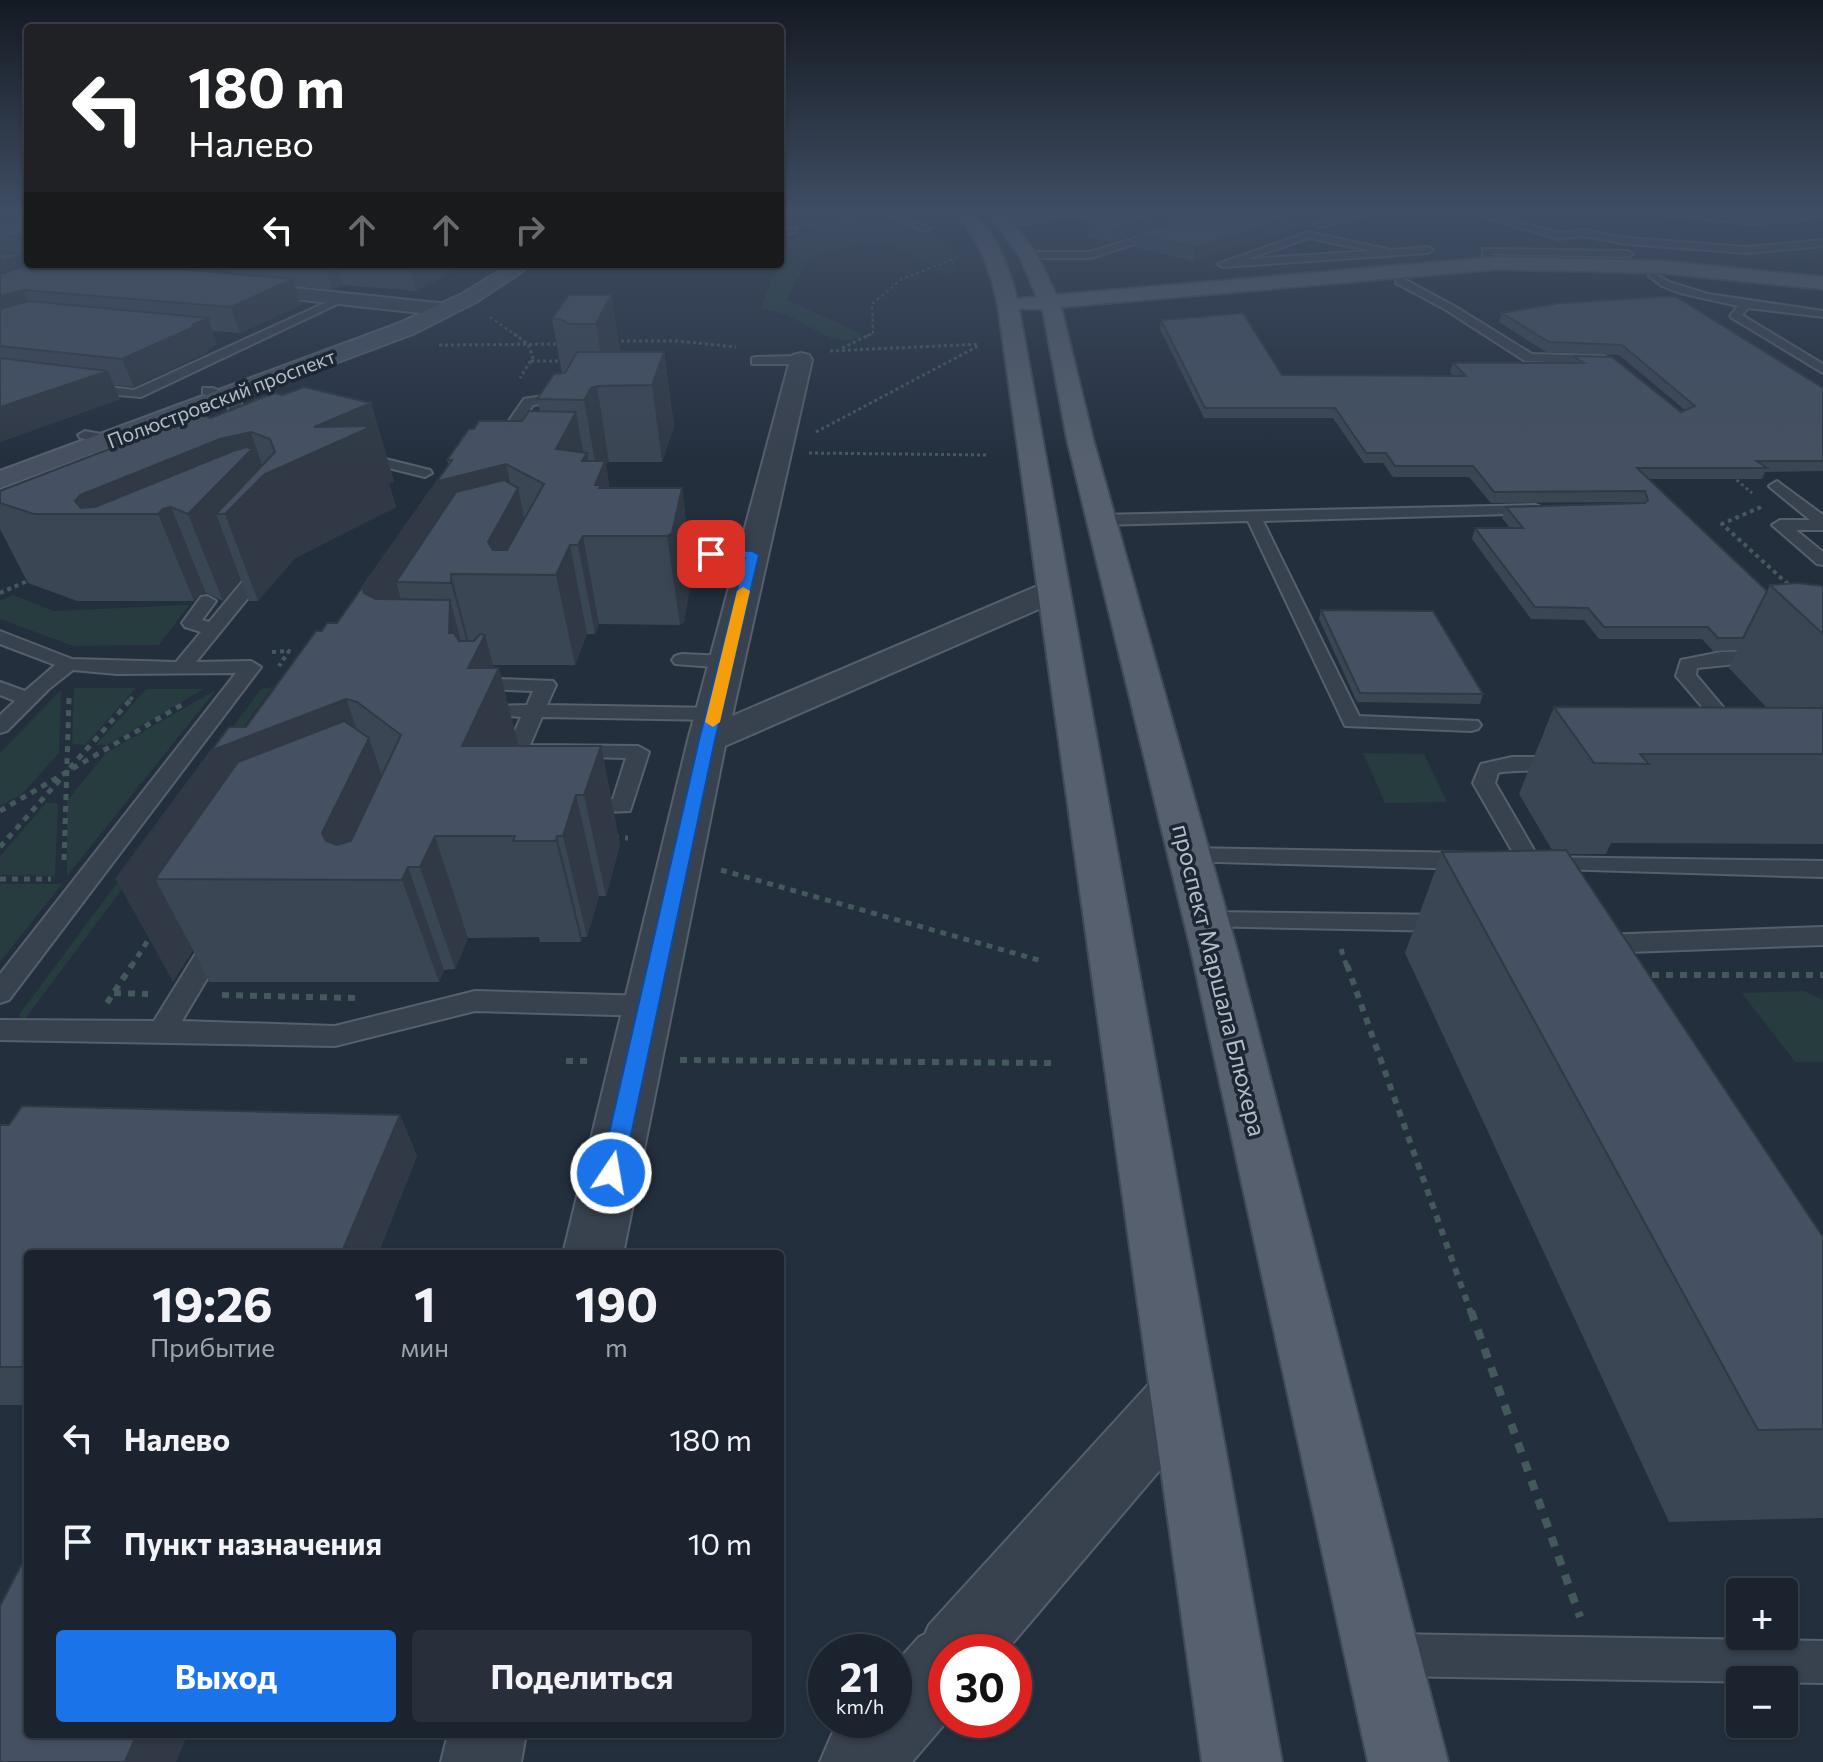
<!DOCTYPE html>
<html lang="ru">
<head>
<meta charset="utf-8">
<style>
	body { margin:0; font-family:Commissioner,sans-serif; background:#282f3a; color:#f1f3f6; height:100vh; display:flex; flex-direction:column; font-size:30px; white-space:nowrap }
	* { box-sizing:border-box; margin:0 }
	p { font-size:26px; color:#a0a4aa }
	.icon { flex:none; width:44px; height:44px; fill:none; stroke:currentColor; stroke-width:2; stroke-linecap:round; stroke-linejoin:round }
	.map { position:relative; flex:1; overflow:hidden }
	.details { position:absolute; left:24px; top:1250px; width:760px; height:488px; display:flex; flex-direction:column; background:#1b232e; border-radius:8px; box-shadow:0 2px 6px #0004,0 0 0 2px #39404a }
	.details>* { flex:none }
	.banner { position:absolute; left:24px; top:24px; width:760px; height:244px; border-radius:8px; box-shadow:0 2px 6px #0004,0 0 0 2px #39404a; background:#202124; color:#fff; overflow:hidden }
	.buttons { position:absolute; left:1726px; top:1578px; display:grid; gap:16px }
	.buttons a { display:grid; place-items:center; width:72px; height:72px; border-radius:8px; background:#1b232e; box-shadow:0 2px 6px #0004,0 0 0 2px #39404a; font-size:40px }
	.speed { position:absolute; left:808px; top:1634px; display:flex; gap:16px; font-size:40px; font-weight:700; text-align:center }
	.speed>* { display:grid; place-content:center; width:104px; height:104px; border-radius:50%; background:#1b232e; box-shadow:0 2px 6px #0004,0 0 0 2px #39404a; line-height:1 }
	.speed small { font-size:20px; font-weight:400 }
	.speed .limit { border:12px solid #d22; background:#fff; color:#111 }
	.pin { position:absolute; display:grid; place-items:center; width:68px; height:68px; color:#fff; margin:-34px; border-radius:16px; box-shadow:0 4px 12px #0006 }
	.me { position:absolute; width:88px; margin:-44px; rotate:12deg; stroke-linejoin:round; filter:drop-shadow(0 0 6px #0008) }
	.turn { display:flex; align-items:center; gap:28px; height:168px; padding:0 32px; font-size:36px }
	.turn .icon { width:104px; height:104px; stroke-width:2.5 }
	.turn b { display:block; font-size:56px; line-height:68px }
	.lanes { display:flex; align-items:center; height:76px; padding:0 32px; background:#0003; justify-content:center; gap:40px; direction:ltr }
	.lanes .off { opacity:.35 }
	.eta { display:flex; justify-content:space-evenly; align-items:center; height:136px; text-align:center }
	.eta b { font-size:48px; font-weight:700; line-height:56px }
	.primary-button { display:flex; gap:16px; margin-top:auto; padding:16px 32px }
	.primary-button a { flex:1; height:92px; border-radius:8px; background:#1a73e8; color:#fff; font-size:32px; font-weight:700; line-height:92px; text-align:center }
	.primary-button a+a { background:#282f3a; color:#f1f3f6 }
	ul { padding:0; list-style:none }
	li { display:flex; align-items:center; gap:24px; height:104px; padding:0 32px }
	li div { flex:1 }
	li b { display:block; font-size:30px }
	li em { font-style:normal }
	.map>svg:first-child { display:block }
	.green { fill:#263c3f }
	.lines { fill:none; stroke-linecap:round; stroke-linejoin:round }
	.lane-casing { stroke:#565f6c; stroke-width:4 }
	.street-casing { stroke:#565f6c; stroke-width:4 }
	.secondary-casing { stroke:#565f6c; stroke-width:4 }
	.primary-casing { stroke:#414a57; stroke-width:4 }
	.path-far5 { stroke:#44595c; stroke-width:2; stroke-dasharray:3 3; stroke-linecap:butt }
	.path-far4 { stroke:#44595c; stroke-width:3; stroke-dasharray:3 3; stroke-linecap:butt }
	.path-far3 { stroke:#44595c; stroke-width:4; stroke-dasharray:4 4; stroke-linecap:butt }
	.path-far2 { stroke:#44595c; stroke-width:5; stroke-dasharray:6 6; stroke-linecap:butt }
	.path-far1 { stroke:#44595c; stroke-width:6; stroke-dasharray:7 7; stroke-linecap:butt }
	.path { stroke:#44595c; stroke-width:8; stroke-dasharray:10 10; stroke-linecap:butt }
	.lane { fill:#38414e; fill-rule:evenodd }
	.street { fill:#38414e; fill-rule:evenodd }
	.secondary { fill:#465061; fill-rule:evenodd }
	.primary { fill:#56606e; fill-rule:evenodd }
	.wall { fill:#3b4654 }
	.shaded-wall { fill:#303945 }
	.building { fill:#455162; stroke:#303945; stroke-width:2 }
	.route { fill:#1a73e8; stroke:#114b97; stroke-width:2 }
	.slow { fill:#f59e0b }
	.labels { text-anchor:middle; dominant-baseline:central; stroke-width:7; stroke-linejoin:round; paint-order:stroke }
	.far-street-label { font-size:20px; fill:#b4bcc9; stroke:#1d2633 }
	.street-label { font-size:24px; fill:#b4bcc9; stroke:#1d2633 }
</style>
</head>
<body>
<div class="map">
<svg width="1823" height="1762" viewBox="0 0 1823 1762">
	<rect width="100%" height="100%" fill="#242f3e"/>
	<!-- green -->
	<path class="green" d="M780,213H852L950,242L957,271L946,274C931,266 916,255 901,249C872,238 834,249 807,260L787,300L860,333V337C833,347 816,329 793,318C783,313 772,311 761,308L776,268L755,264H780V241L818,231L780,219Z
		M1823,247V252L1807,258L1813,261L1742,258L1736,252L1757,253Z
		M13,595L53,611L189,605L159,645L73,646L0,619V601Z
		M273,687L25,1019L20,1018L19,1015L261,689Z
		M74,688H136L85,745L72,744Z
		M146,689H204L107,745H96Z
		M61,690L59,753L22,794L0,806V753Z
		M216,690L67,876V801L106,753Z
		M1363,753L1424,754L1447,802L1385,803Z
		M46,803H58L55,876L0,875V856Z
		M0,884H62L0,962Z
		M1804,991L1823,1000V1062H1795L1742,993Z"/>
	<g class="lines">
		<defs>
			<path id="lane" d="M880,213H893L931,229L923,231Z
				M1065,213C1049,221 1016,228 999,220Z
				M1357,213H1374L1320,227L1315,224Z
				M1472,213H1487L1559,233L1583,230L1627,238L1748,247L1823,240V246L1748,253L1627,244L1583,236L1559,239Z
				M1647,213L1754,218L1823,213V217L1754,224Z
				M796,228V232L780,235V229Z
				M1163,230L1171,232L1091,258H1028L1023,255L1028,252H1090Z
				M1308,232L1391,250L1428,247L1433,250L1428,253L1223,267L1218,264ZM1309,238L1372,251L1247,259Z
				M1483,249L1628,251L1633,254L1628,257L1492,254L1503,263L1498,266L1483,259Z
				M1654,273L1669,282L1708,294L1823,311V317L1748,308L1742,315L1823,364V373L1732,318L1730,316L1738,306L1680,293L1662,286L1649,276Z
				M1396,279H1404L1454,306L1532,354L1604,356L1610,360L1604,364L1525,361L1446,310L1396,283Z
				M342,295L348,298L346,300L141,397L86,392L79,388L86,384L134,390Z
				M756,357L801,356L807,360L801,364H752V358Z
				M203,388H213L240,400L247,424L237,441L232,442L225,438L233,424L227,402L203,394Z
				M567,392L574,396L572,399L533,405L502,451H492L490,448L524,399Z
				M85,431L153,444L160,448L153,452L80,438L78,435Z
				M357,452L430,470L432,473L425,477L352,459L350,456Z
				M1777,481L1823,515V530H1796L1823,552V565L1817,564L1772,525L1780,520H1810L1772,489L1769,486Z
				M1535,505L1541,507V513L1263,521L1359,716L1478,721L1481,725L1478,729L1471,731L1345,726L1248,521L1101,525L1093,520L1101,515Z
				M659,549L752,550L760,555L752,560L653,558L651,554Z
				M264,562L273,567L196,662L251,661L261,667L9,1000L0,1003V974L236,673L117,674L73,670L49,689L7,731L0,733V715L15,701L0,695V682L25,691L55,665L0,644V631L72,659L176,662L201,632L185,627L182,623L201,597L207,596L216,601L202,620L209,622L258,563Z
				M1756,651L1823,659V671L1756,662L1697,668L1696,675L1744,732L1734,738L1727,736L1676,676L1681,660L1721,652Z
				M682,654L727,656L737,662L727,668L675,664L672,660L675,656Z
				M470,678L553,681L556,685L547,705L715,708L725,714L715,720L542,717L530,745L638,746L649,752L630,811L581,813L573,811L570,806L573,801L613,799L626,758L510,755L506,751L521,717L507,716L499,732H485L482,728L493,706L527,705L533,691L463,688L460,684Z
				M1512,757H1561L1572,763C1561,775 1517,768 1498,773L1495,783L1538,857L1823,861V877L1522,868L1473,783L1481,764Z
				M1190,848L1469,853L1477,856L1481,861L1477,866L1469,869L1182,861L1178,856L1182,851Z
				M1207,912L1447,915L1456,917L1459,923L1456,929L1447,931L1198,926L1195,920L1198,914Z
				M1823,927V945L1601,953L1592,950L1588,944L1592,938L1601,935Z
				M217,931L226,934L230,940L182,1021L335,1026L475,991L650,996L659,999L663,1006L659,1013L650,1016L475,1011L335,1046L0,1040V1020L154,1021L208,934Z
				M1389,1634L1823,1641V1683L1389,1676L1374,1670L1368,1655L1374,1640Z"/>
			<path id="street" d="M237,282L448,304L458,310L448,316L230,292L227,288Z
				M801,353L809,355L812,360L732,716L1042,584L1053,581L1064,584L1069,591L1064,598L725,746L623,1254H563L688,740L790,360L793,355Z
				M1182,1363L1205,1373L1215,1395L1205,1417L1005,1652H946L948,1720L912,1762H820L832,1734L844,1720H894V1665L919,1637L925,1634L929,1625L1159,1373Z
				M448,1734H526L521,1762H441Z"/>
			<path id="secondary" d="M511,264H533L476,302L413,334L0,488V471L397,324L462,294Z"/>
			<path id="primary" d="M957,213H974C998,238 1009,267 1017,299L1037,297L1019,255L989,213H1006L1037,255L1056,295L1498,257L1662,261L1823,277V289L1662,273L1498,269L1061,307L1093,439L1237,950L1448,1762H1368L1191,950L1067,439L1043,311L1042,309H1019L1282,1762H1202L998,306C990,266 981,246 957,213Z"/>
		</defs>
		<!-- lane casing -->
		<use href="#lane" class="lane-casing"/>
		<!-- street casing -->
		<use href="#street" class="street-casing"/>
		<!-- secondary casing -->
		<use href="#secondary" class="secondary-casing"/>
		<!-- primary casing -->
		<use href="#primary" class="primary-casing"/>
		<!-- path-far5 -->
		<path class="path-far5" d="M823,213L864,226
			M1426,213L1454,220
			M490,317L517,336
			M867,336L873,333L872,304L902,279L961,256"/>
		<!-- path-far4 -->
		<path class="path-far4" d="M514,334L528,344L533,357L520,378
			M615,341H677L736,347
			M439,345L561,344
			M842,348L871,334
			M830,351L980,344
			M531,361H566
			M816,432L980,345
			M809,453L988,455
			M1732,476L1752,493"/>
		<!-- path-far3 -->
		<path class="path-far3" d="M1761,507L1722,524L1790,586
			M0,593L32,579
			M272,652L289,651L279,666
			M130,700L135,694"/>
		<!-- path-far2 -->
		<path class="path-far2" d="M70,768L132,698
			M0,811L185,703
			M613,838H628
			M0,847L64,775
			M64,860L69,698
			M721,870L1042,961
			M0,879H51
			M1341,949L1347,967
			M131,967L152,934"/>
		<!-- path-far1 -->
		<path class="path-far1" d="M1347,965L1471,1313
			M1652,975H1823
			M114,993L148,994
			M222,995L356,998
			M107,1003L132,965
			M680,1060L1051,1063
			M566,1061H590"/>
		<!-- path -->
		<path class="path" d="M1471,1311L1580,1617"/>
		<!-- lane -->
		<use href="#lane" class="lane"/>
		<!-- street -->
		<use href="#street" class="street"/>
		<!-- secondary -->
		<use href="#secondary" class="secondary"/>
		<!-- primary -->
		<use href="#primary" class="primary"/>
	</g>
	<!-- wall -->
	<path class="wall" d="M0,213H28V260H27L29,265L34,264H468L416,291L342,285L332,290L295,286L301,305L240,333L212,331L217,344L207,349L208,352L134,387L114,385L120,399L0,442Z
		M1064,213H1308L1306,224L1193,261L1134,247L1136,235L1112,242L1088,237L1090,224L1091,223L1063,217Z
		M1528,213H1550L1542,217Z
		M611,295L620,352H664L674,426L662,462H609L606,464L609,488H682L692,573L684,622L680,625L599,624L595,634H587L575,665H493L519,746H601L620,845L606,896H599L587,937H582L581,942H540L539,937L468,938L455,969L444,970L439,982H209L193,950L173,981L116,879L246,727L322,631L337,623L449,465L447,460L474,429L522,421L540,411L537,399L562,373L552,319Z
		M1502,313L1823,388V471L1765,472L1762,479H1648L1767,591L1770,585L1823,586V844L1611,843L1606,854H1568L1823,1237V1518L1669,1522L1405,953L1442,852L1552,850L1519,794L1554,707H1766L1729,668L1737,650L1713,651L1702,639H1599L1584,620L1531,619L1472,539L1475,528H1510L1502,518L1506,507L1641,502L1491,503L1469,477H1393L1383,463H1364L1333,418H1204L1160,329L1161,320L1282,375L1454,376L1450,372L1453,363H1570L1572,356L1681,412L1685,410L1619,355L1546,352L1499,322Z
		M371,403L394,482L389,484L396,507L295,558L258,601H249L241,580L223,601L206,593L199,595L194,601H77L28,583L0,529V491L211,418Z
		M1321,610L1483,694L1480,704L1357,702L1319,619Z
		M400,1115L417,1156L378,1254H28V1405H0V1125Z"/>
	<!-- shaded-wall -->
	<path class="shaded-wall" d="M9,213H22L28,228L0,235V216Z
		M1169,213H1186L1185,221L1136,234V235L1112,242L1114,229Z
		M1301,213H1308L1306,224L1193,261L1195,248Z
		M25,254L35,278L0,289V261Z
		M213,264H228L231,272L218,278Z
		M328,264H336L342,285L332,290L325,265Z
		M415,264H468L416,291L410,267Z
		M293,279L301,305L240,333L231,307Z
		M23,290L34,315L0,325V296Z
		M611,295L621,363L605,386L596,324Z
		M208,318L217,344L207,349L208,352L134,387L122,359Z
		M664,352L674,426L662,462L652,385Z
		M108,371L120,399L0,442V407Z
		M597,386L609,462L606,464L617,536L595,485L598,478L584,400L591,388Z
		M371,403L394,482L389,484L396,507L295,558L258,601L225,514H216L241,580L223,601L188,514L171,507L206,593L199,595L194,601L158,514H89L80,495L220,439L251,432L265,474L314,427Z
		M576,412L584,457L587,453L601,535L556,449Z
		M506,464L513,497L518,488L536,573L451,574L473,658L485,635L496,676L499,668L523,764L462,746L449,633L450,600L468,667L472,661L451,583L396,582L414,644L392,680L363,589L439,481Z
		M682,488L692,573L684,622L680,625L667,536Z
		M80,495L89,514H81L75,501Z
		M583,536L599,624L595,634L578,545Z
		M570,545L587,634L575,665L556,575Z
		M346,699L364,750L369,738L403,837L155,879L193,950L173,981L116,879L215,749Z
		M601,746L620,845L606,896L584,795Z
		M576,795L599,896L587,937L563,836Z
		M435,836L468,938L455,969L420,867Z
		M557,836L582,937L581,942L556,841Z
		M408,867L444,970L439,982L402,880Z
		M400,1115L417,1156L378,1254H341Z
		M137,1734H188L176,1762H125Z"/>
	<!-- building -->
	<path class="building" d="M20,213H28V237L0,235V226L19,221Z
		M1104,213H1169L1114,229L1090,224L1116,216Z
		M1196,213H1301L1195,248L1136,234L1197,214Z
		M0,252L25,254L0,261Z
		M34,264H128L293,279L231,307L23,290L0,296V274Z
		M377,264H415L410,267Z
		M569,295H611L596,324H570L560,319H552Z
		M1675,296L1823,388V461H1757L1767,468H1637L1767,591L1743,638H1718L1708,627H1604L1588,608L1535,607L1475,528H1523L1506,507L1645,503L1648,500L1645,491L1494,492L1473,466H1395L1386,453H1366L1335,408H1205L1161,320L1243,313L1282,375L1466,376L1453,363H1584L1572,356L1612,357L1681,412L1695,406L1622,345L1549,342L1502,313L1559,303Z
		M28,301L208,318L192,325H198L122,359L0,346V309Z
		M577,352H664L652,385L597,386L591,388L584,400L537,399L554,374L565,373Z
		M0,358L108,371L0,407Z
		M304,387L371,403L314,427L373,426L265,474L225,514H216L275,452L270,439L251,432L220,439L80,495L75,501L81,508L95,507L233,451L247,447L252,449L188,514L171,507L163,509L158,514H34L0,503V491L200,414L211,418L274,393L283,395Z
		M529,411L576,412L556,449L587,453L582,461H605L595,485H601L599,488H682L672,533L667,536H583L578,545H570L556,575L451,574V583L396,582L456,492L504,480L518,488L488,542L493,550H507L544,484L506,464L439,481L363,589L364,593L376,599L450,600L449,633H454L459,641H474L480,634L485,635L468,668H499L462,746H601L584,795H576L563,836H557L556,841H513L515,836H435L420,867H408L402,880L155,879L238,762L344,721L369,738L322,833L326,841L337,845L351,841L401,735L357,702L346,699L215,749L116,879L229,727H246L316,631H322L327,623H337L452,460H447L469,429H474L479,421H522Z
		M1798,583L1823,586V634L1770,585Z
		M1321,610L1433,611L1483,694L1360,693Z
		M1554,707L1823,708V754H1640L1649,764L1594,763Z
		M1566,850L1823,1237V1429L1758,1430L1442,852Z
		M22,1106L400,1115L341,1254H28V1367H0V1125H9Z
		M28,1552V1734H137L125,1762H0V1606Z"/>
	<!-- sky -->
	<linearGradient id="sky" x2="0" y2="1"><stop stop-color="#141a22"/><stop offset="0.46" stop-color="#3f4d63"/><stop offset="1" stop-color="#3f4d63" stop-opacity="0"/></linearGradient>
	<rect width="1823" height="460" fill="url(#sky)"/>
	<!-- route -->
	<path class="route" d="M752,551L759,555L715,740L623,1173L619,1180L611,1182L603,1180L600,1173L699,740L745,558H711L705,554L711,550Z"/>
	<!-- slow -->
	<path class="slow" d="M743,587L750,591L720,722L713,727L705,722L737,591Z"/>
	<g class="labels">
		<!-- far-street labels -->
		<g class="far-street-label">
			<text transform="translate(221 398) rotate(-21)">Полюстровский проспект</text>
		</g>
		<!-- street labels -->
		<g class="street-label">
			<text transform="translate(1220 980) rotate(76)">проспект Маршала Блюхера</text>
		</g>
	</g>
</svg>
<div class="buttons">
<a>+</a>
<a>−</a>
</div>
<div class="speed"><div>21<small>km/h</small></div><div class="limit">30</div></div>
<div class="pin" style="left:711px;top:554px;background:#d93025"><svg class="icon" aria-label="arrive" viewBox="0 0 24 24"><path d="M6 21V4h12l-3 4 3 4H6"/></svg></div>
<svg class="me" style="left:611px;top:1173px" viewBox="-20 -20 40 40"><circle r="17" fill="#1a73e8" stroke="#fff" stroke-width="3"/><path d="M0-11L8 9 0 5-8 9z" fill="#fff"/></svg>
<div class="banner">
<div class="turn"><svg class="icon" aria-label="left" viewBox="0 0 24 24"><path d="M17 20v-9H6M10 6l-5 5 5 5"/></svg><div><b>180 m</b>Налево</div></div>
<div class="lanes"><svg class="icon" aria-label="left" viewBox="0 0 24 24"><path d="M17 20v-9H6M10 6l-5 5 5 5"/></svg><svg class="icon off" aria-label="ahead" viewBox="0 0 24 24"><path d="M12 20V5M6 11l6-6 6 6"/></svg><svg class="icon off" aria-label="ahead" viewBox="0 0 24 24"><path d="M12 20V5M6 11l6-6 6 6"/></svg><svg class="icon off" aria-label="right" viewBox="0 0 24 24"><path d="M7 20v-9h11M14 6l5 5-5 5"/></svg></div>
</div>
<section class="details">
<div class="eta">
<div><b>19:26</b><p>Прибытие</p></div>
<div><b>1</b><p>мин</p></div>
<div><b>190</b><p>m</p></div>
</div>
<ul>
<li><svg class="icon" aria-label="left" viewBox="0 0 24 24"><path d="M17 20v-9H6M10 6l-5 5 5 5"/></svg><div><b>Налево</b></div><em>180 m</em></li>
<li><svg class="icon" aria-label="arrive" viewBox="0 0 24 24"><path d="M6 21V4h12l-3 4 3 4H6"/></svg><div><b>Пункт назначения</b></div><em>10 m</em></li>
</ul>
<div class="primary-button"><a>Выход</a><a>Поделиться</a></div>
</section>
</div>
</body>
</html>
